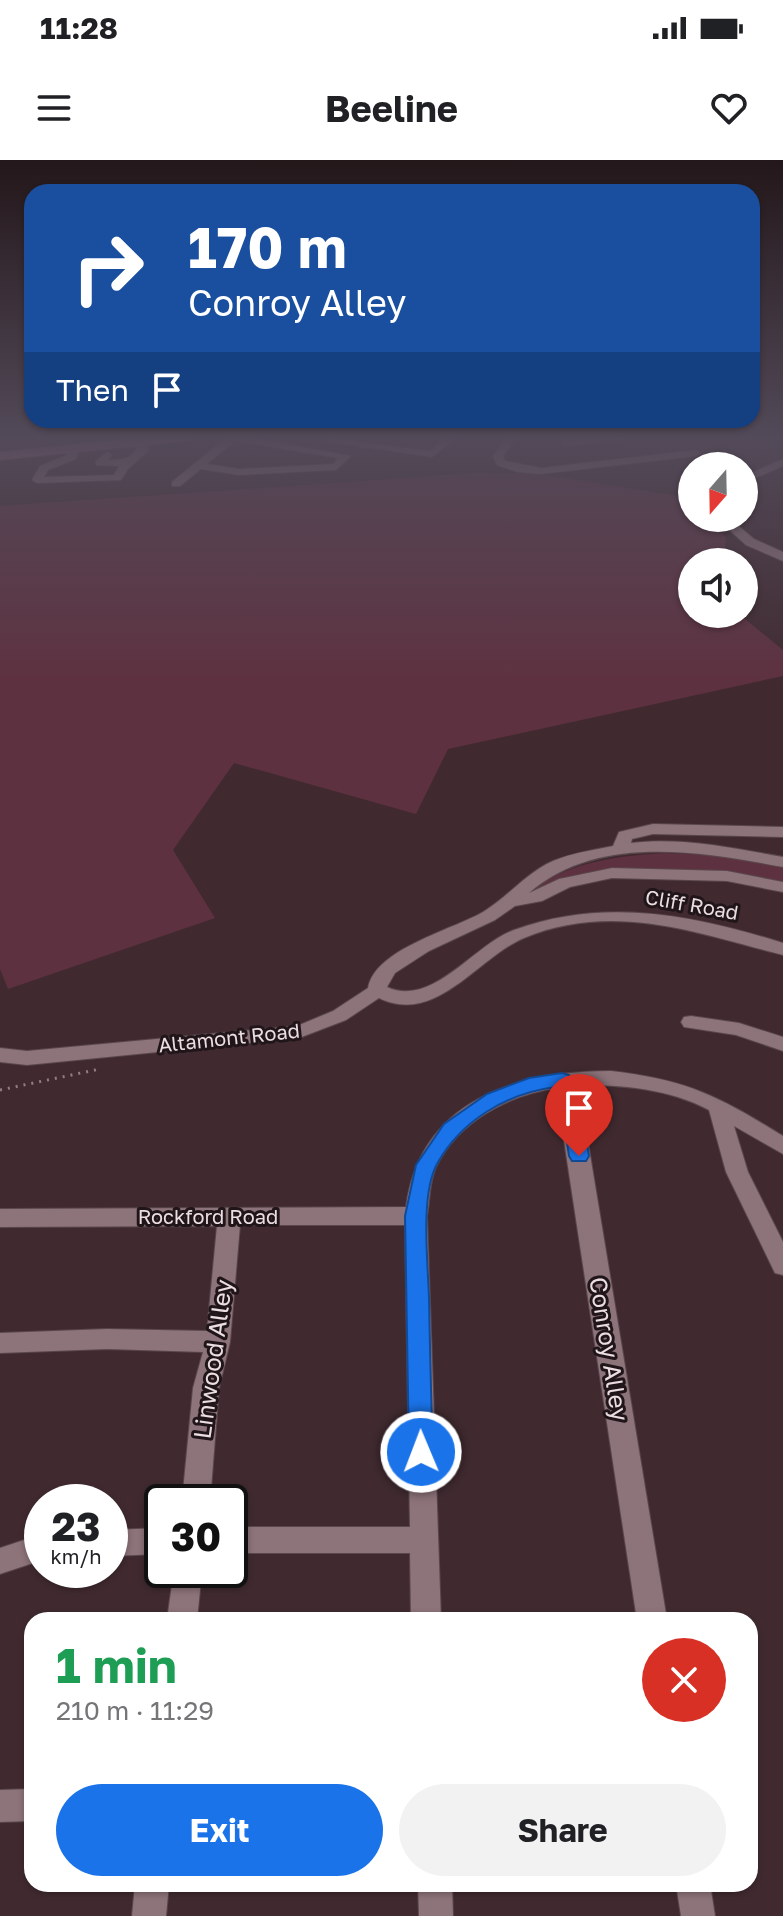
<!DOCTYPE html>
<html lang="en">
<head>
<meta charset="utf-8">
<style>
	body { margin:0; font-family:"Golos Text",sans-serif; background:#f2f2f2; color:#202124; height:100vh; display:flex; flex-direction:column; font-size:30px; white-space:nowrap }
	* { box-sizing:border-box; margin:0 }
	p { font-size:26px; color:#757577 }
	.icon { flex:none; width:44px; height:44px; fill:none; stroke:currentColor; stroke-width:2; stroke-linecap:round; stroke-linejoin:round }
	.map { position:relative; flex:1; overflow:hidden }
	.sheet { position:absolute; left:24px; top:1452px; width:734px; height:280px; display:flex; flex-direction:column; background:#fff; border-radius:24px; box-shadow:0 2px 6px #0004 }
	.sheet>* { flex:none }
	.hud { position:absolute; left:24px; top:24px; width:736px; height:244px; border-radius:24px; box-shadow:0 2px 6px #0004; background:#1a4fa0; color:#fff; overflow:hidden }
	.needle { width:52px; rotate:200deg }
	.fabs { position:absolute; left:678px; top:292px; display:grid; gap:16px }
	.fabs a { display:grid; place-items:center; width:80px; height:80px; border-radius:50%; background:#fff; box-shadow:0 2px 6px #0004; font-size:40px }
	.speed { position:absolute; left:24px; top:1324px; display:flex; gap:16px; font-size:40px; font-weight:700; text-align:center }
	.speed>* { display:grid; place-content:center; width:104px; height:104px; border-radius:50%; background:#fff; box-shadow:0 2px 6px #0004; line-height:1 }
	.speed small { font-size:20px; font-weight:400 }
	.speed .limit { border:4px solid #111; border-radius:12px; background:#fff; color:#111 }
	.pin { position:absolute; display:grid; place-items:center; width:68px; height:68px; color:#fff; margin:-82px -34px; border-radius:50% 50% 50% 0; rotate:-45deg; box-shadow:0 0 8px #0007 }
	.pin .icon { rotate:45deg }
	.me { position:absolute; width:88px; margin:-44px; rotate:359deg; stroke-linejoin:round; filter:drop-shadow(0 0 6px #0008) }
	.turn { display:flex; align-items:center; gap:28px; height:168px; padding:0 32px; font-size:36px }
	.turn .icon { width:104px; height:104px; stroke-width:2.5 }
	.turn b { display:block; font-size:56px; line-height:68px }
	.then { display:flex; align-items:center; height:76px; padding:0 32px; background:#0003; gap:16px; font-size:30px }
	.round { display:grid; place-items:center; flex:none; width:84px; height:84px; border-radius:42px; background:#f2f2f2 }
	.summary { display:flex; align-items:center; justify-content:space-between; height:136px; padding:0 32px }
	h1 { font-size:48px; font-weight:700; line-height:60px; color:#1e9e55 }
	.primary-button { display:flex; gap:16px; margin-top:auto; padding:16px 32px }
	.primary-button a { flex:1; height:92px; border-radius:48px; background:#1a73e8; color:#fff; font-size:32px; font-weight:700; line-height:92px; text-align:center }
	.primary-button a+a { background:#f2f2f2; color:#202124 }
	.status { display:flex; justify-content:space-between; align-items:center; height:56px; padding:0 40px; background:#fff; direction:ltr }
	.status svg { height:22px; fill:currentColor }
	header { display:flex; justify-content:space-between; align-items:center; height:104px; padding:0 32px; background:#fff; font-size:36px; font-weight:700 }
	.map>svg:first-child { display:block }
	.green { fill:#5e3140 }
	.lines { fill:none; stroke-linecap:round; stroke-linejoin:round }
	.minor-casing { stroke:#59474c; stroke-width:2 }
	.major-casing { stroke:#59474c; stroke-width:2 }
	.path { stroke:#917e83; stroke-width:3; stroke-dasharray:2 6; stroke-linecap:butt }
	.minor { fill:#8d737a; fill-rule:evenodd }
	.major { fill:#bc778e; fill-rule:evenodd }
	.route { fill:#1a73e8; stroke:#114b97; stroke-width:2 }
	.labels { text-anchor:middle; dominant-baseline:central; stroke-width:6; stroke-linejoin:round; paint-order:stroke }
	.street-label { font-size:20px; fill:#ecdde1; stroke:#201619 }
	.near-street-label { font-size:24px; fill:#ecdde1; stroke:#201619 }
</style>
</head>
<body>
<div class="status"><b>11:28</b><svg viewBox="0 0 49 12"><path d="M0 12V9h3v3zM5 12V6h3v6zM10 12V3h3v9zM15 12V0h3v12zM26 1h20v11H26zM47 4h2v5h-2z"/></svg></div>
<header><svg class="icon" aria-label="menu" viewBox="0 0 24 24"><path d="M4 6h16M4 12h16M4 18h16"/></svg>Beeline<svg class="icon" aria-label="heart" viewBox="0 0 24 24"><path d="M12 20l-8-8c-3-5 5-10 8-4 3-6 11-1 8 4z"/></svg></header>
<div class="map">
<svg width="783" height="1756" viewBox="0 0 783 1756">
	<rect width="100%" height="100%" fill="#402a30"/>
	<!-- green -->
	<path class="green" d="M477,313L538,314L679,336L692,347V358H704L726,377L724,402H692V454H739L783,490V516L448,589L416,654L234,603L173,690L215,758L8,829L0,809V346Z
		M666,693L711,695L783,707V723L639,709L531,731C571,701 618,696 666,693Z"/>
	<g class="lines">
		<defs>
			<path id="minor" d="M227,277H250L351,296L336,310L239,315L201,309L180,326H172V322ZM235,281L338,298L333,304L239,309L207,304Z
				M446,277H458L432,297L323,281L328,278L430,291Z
				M506,277H517L503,296L505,301L541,308L696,290L701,293L696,296L541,314L517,312L497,305L493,296Z
				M564,277L573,279L638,277L566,286L561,283Z
				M140,280H148V291L128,309L121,320L37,323L32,320L40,306L67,295L68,289L73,286L78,289L76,299L48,310L44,317L114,315L119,306L96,305V301L107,292L112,295L108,300C127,300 135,297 140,280Z
				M783,299V306L744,323V316Z
				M716,358H729L754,379L783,392V401L746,385Z
				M653,664L783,667V677L653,674L632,679L631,683C682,677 733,688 783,697V707C701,692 598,673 529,733L559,719L612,708L727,711L783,722V732L727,721L612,718L570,727L542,741L515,746L495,760L429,791L395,813L387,827C433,848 474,784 514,770C604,737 694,755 783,783V795C696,773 613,741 524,778C477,798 436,866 379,838L346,860L299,878L27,905L0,902V888L27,891L297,866L333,851L368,828C375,789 452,770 483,752C508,737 526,713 553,701C572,693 593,690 613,686L619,672Z
				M691,856L739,863L783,877V891L736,875L684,867L681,862L684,857Z
				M611,911C688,920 718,936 783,976V994L734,966L748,1012L783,1082V1115L775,1113L726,1012L709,950C667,928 622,925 576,925L580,934L667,1460H637L556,928C508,935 458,962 436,1007C429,1022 430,1040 427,1056L441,1460H411L410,1393H230V1367H410L405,1065H240L230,1182L219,1228L210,1342H182L193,1228L203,1192L107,1189L0,1193V1173L107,1169L207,1171L217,1066L0,1067V1049L406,1047C420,940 517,911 611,911Z
				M162,1368V1394L110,1396V1370Z
				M42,1374V1400L0,1414V1388Z
				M174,1410H202L197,1460H167Z
				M32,1629V1661L0,1662V1630Z
				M135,1724H169L166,1756H132Z
				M418,1724H452L453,1756H419Z
				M676,1724H710L715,1756H681Z"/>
			<path id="major" d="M147,277H194L188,281L0,300V292Z"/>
		</defs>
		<!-- minor casing -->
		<use href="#minor" class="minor-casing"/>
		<!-- major casing -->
		<use href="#major" class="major-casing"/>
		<!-- path -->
		<path class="path" d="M0,930L100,909"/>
		<!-- minor -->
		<use href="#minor" class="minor"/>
		<!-- major -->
		<use href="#major" class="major"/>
	</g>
	<!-- sky -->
	<linearGradient id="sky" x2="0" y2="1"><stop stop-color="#23171a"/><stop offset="0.53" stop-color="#534a59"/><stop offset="1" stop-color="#534a59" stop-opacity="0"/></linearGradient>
	<rect width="783" height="523" fill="url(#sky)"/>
	<!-- route -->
	<path class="route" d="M562,913L569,915L579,934L589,996L586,1001H572L569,996L560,934L556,927C508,933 461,960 437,1004C420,1035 428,1103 429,1138C430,1189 431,1241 433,1292L429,1300L421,1303L412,1300L409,1292L405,1056L416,1005L444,964L487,934L529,918Z"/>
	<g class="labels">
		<!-- street labels -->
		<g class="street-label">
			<text transform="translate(692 744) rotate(10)">Cliff Road</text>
			<text transform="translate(229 877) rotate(-6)">Altamont Road</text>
			<text x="208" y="1056">Rockford Road</text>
		</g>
		<!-- near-street labels -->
		<g class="near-street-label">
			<text transform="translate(610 1189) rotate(81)">Conroy Alley</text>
			<text transform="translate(212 1199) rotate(-82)">Linwood Alley</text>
		</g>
	</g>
</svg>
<div class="fabs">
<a><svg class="needle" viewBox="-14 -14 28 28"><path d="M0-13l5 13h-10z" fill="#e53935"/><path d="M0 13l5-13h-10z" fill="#757577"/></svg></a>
<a><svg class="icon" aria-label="sound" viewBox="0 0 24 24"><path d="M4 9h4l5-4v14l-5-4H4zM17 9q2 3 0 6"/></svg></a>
</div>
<div class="speed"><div>23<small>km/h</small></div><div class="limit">30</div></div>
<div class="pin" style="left:579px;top:996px;background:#d93025"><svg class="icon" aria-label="arrive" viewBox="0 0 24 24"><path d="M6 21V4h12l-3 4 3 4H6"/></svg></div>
<svg class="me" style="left:421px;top:1292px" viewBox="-20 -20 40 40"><circle r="17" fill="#1a73e8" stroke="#fff" stroke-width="3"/><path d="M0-11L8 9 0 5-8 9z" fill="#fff"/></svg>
<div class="hud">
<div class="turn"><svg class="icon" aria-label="right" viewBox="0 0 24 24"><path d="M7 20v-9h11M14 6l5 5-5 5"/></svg><div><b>170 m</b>Conroy Alley</div></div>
<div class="then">Then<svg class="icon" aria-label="arrive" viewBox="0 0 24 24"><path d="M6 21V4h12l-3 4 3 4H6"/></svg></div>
</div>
<section class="sheet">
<div class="summary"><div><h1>1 min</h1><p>210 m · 11:29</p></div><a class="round" style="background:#d93025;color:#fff"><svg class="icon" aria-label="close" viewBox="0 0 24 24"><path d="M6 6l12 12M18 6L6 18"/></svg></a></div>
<div class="primary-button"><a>Exit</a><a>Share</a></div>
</section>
</div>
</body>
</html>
